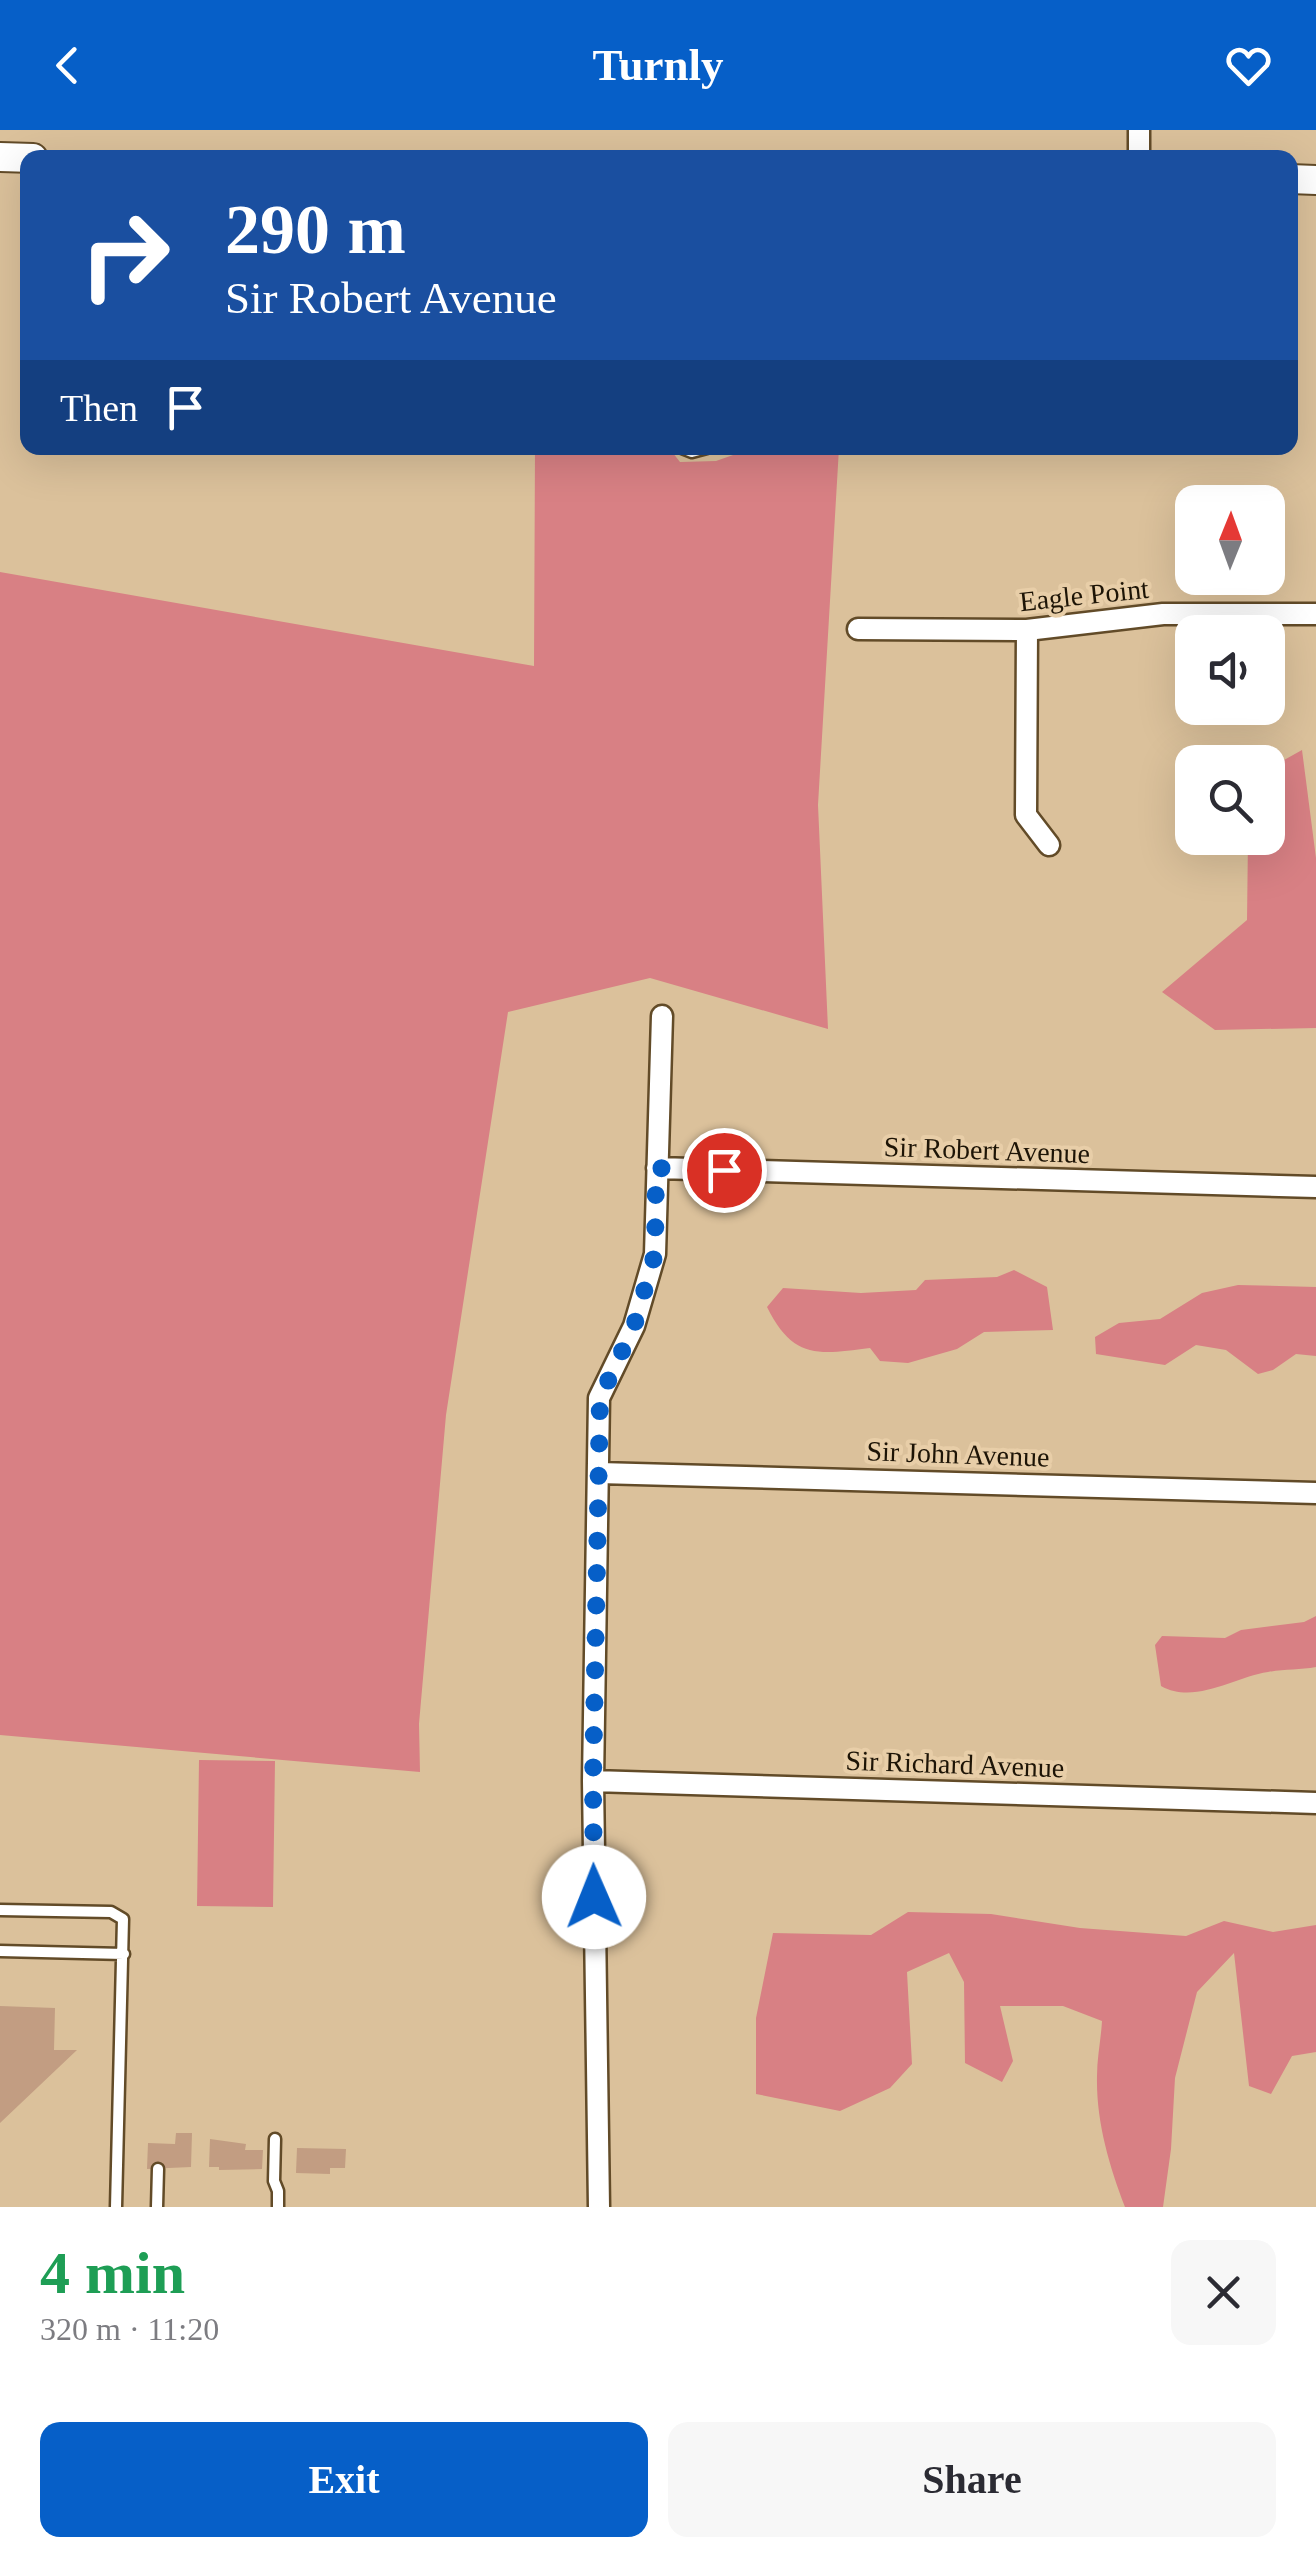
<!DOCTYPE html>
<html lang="en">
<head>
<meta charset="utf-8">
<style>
	body { margin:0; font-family:"Times New Roman",serif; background:#f7f7f7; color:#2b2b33; height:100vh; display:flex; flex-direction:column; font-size:38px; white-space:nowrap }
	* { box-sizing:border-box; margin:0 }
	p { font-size:32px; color:#7c7c81 }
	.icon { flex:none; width:55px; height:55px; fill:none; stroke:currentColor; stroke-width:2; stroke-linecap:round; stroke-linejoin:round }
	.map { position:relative; height:2077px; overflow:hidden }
	.drawer { display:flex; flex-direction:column; background:#fff; flex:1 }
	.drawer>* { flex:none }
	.guide { position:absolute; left:20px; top:20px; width:1278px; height:305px; border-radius:20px; box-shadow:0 10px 40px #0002; background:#1a4fa0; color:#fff; overflow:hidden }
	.needle { width:65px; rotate:1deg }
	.tools { position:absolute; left:1175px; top:355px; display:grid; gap:20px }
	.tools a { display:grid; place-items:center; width:110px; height:110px; border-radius:20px; background:#fff; box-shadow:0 10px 40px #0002; font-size:50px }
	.pin { position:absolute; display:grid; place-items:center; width:85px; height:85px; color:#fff; margin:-42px; border:5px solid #fff; border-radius:50%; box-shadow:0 2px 10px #0007 }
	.me { position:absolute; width:110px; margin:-55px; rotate:359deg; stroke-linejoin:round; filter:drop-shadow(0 0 8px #0008) }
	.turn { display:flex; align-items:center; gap:35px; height:210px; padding:0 40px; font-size:45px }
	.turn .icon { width:130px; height:130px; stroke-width:2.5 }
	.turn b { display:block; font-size:70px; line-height:85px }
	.then { display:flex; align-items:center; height:95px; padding:0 40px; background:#0003; gap:20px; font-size:38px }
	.round { display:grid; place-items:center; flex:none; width:105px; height:105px; border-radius:20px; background:#f7f7f7 }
	.head { display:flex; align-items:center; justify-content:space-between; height:170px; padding:0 40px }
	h1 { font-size:60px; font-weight:600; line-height:75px; color:#1e9e55 }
	.cta { display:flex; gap:20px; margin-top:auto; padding:20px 40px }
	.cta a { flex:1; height:115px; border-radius:20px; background:#065fc8; color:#fff; font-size:40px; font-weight:600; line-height:115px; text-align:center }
	.cta a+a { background:#f7f7f7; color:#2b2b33 }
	header { display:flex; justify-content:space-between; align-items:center; height:130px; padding:0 40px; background:#065fc8; color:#fff; font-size:45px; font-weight:600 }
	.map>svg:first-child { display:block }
	.green { fill:#d88084 }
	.building { fill:#c29d82 }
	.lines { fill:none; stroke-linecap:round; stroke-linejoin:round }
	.lane-casing { stroke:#624b28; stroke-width:15 }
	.street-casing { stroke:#624b28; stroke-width:25 }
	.secondary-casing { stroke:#624b28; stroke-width:32 }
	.lane { stroke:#fff; stroke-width:10 }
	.street { stroke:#fff; stroke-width:20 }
	.secondary { stroke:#fff; stroke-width:28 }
	.route { stroke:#065fc8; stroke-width:18; stroke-dasharray:0 32.4 }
	.labels { text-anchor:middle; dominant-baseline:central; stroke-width:8; stroke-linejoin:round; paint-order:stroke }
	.street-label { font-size:28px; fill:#1d1406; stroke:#e8cea8 }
</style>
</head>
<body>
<header><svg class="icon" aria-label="back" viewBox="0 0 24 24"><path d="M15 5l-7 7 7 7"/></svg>Turnly<svg class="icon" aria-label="heart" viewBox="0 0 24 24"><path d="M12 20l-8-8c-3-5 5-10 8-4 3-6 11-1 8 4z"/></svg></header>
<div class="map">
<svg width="1316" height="2077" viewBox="0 0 1316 2077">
	<rect width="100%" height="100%" fill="#dbc19b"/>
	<!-- green -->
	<path class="green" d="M535,318H669L680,332L716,331L753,318H839L818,675L828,899L650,848L508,882L446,1285L419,1594L420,1642L0,1605V442L534,536Z
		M1302,620L1316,728V898L1215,900L1162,862L1247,790L1248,708H1268V639Z
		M1014,1140L1047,1157L1053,1200L984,1202L957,1219L908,1233L880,1231L870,1218C817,1225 793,1229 767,1177L783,1158L861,1163L916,1160L925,1150L997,1147Z
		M1238,1155L1316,1157V1226L1296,1224L1273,1240L1258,1244L1226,1220L1196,1215L1165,1235L1096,1224L1095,1207L1119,1193L1160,1189L1202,1163Z
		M1316,1486V1537C1300,1540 1284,1539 1268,1542C1234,1547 1195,1575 1161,1556L1155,1515L1162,1506L1225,1508L1241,1500L1304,1492Z
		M199,1630L275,1631L273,1777L197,1776Z
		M908,1782L991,1784L1080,1798L1186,1806L1224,1791L1273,1802L1316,1795V1922L1292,1926L1271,1964L1249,1956L1234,1823L1197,1862L1175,1948L1171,2019L1163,2077H1125C1109,2035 1096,1991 1097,1946C1097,1928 1101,1909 1102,1891L1063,1876H1000L1013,1931L1002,1952L965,1933L964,1852L949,1823L907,1842L912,1934L890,1958L840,1981L756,1964V1888L773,1803L871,1805Z"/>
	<!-- building -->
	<path class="building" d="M0,1876L55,1878L54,1920H77L0,1993Z
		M176,2003H192L191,2037L147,2039L148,2013L175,2014Z
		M210,2009L246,2014L245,2020H263L262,2039L219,2040V2037H209Z
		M297,2018L346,2019L345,2038H330V2044L296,2043Z"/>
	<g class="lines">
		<defs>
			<path id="lane" d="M682,318L692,322L707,318
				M0,1780L111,1782L123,1789L116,2077
				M0,1821L124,1824
				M275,2009L274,2051L278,2061V2077
				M157,2077L158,2039"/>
			<path id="street" d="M1139,28V0
				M858,499L1027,500L1163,484H1316
				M1027,500L1026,685L1049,715
				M657,1038L1316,1057
				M599,1343L1316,1363
				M593,1651L1316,1673
				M599,2077L593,1651L599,1268L634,1196L655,1124L662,886"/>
			<path id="secondary" d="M0,27L33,28
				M1290,49L1316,50"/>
		</defs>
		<!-- lane casing -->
		<use href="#lane" class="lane-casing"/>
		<!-- street casing -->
		<use href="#street" class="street-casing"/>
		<!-- secondary casing -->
		<use href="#secondary" class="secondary-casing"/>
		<!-- lane -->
		<use href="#lane" class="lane"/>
		<!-- street -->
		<use href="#street" class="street"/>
		<!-- secondary -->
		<use href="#secondary" class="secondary"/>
	</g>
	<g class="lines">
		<!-- route -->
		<path class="route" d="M594,1767L593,1651L600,1268L634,1196L655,1124L656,1038L724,1040"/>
	</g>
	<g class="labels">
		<!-- street labels -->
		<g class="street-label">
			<text transform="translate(1084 465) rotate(-6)">Eagle Point</text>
			<text transform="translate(987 1020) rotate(2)">Sir Robert Avenue</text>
			<text transform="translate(958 1324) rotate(2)">Sir John Avenue</text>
			<text transform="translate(955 1634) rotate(2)">Sir Richard Avenue</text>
		</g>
	</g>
</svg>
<div class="tools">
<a><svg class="needle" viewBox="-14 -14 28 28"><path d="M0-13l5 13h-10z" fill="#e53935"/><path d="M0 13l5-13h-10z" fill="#7c7c81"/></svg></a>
<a><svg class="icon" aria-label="sound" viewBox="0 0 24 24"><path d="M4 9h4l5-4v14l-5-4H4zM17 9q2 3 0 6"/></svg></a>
<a><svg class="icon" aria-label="search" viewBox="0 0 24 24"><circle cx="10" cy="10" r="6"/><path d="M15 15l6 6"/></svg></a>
</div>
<div class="pin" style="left:724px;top:1040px;background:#d93025"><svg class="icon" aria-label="arrive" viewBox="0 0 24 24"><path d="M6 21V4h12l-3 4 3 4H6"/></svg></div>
<svg class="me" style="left:594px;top:1767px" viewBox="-20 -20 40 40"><circle r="19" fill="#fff"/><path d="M0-13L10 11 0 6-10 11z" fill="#065fc8"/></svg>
<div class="guide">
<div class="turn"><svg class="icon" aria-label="right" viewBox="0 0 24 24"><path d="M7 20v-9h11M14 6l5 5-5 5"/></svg><div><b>290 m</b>Sir Robert Avenue</div></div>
<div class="then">Then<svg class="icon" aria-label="arrive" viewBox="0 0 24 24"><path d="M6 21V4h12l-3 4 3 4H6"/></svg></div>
</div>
</div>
<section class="drawer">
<div class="head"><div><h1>4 min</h1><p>320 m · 11:20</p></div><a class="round"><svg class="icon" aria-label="close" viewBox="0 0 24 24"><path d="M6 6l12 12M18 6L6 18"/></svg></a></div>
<div class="cta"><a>Exit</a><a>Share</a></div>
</section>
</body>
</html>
